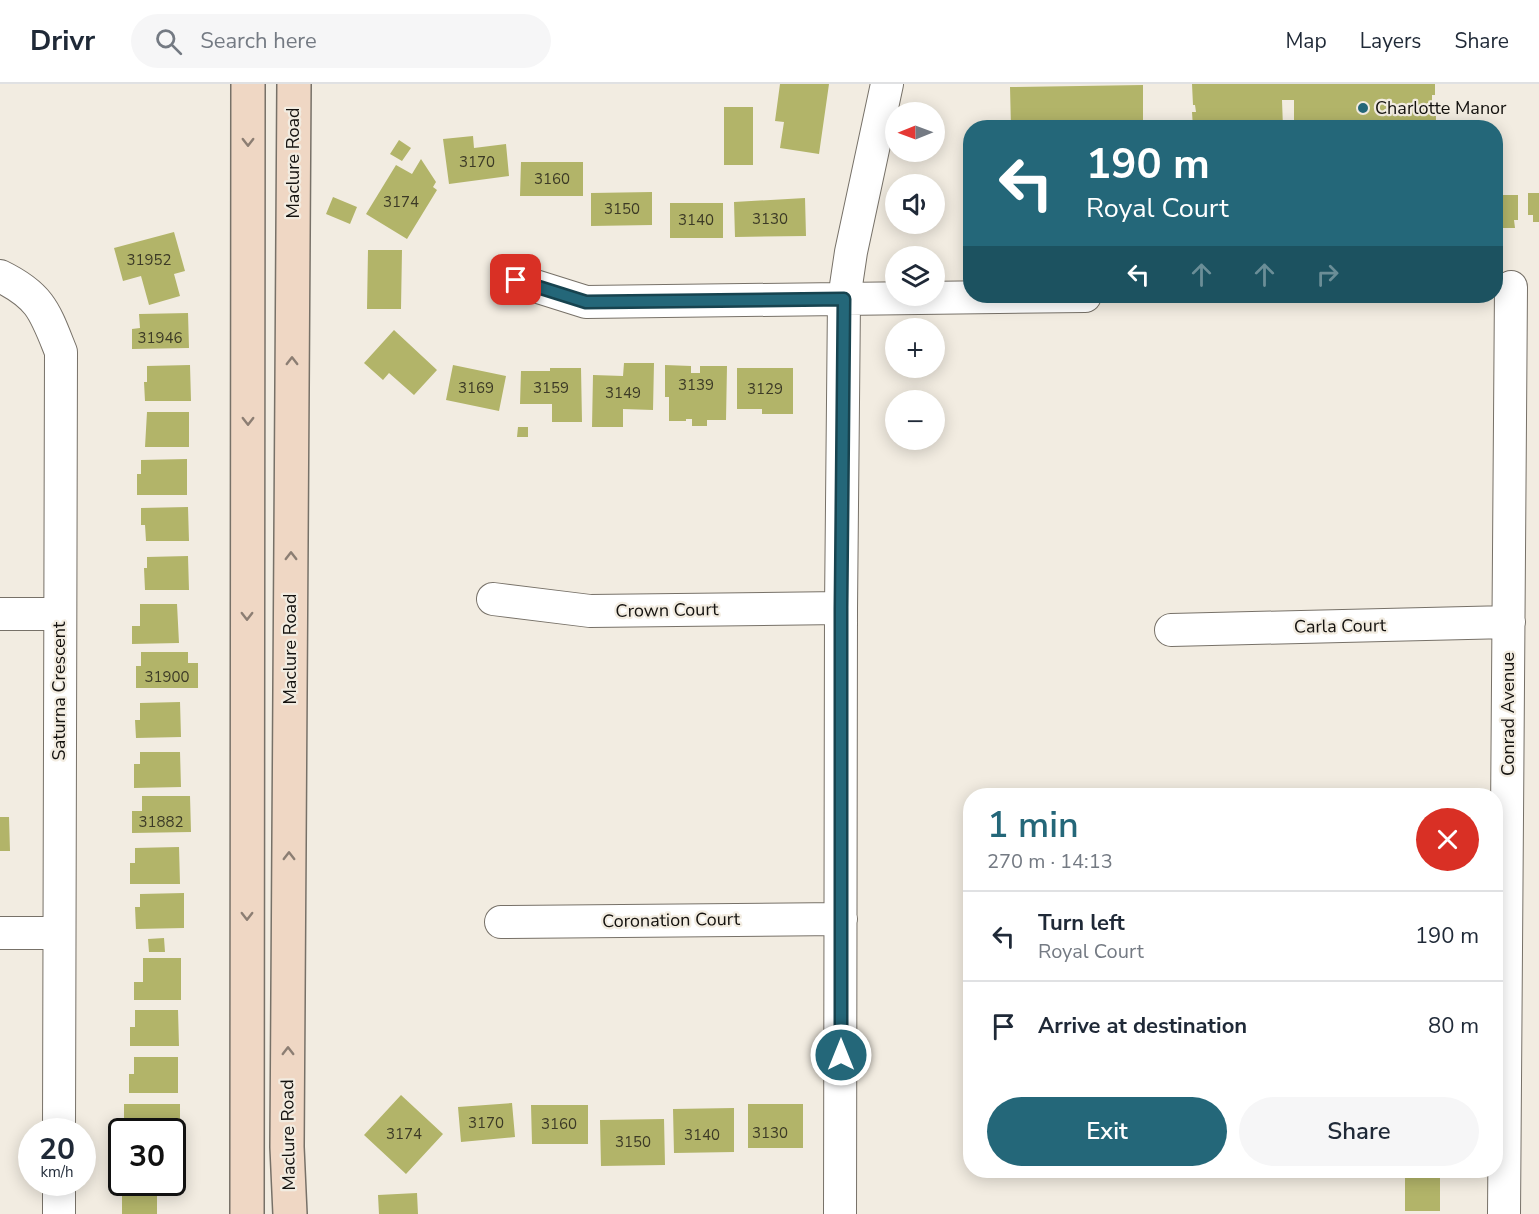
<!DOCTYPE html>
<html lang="en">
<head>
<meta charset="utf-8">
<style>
	body { margin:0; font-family:"Nunito Sans",sans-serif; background:#f6f6f7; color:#1f2937; height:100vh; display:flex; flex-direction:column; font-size:22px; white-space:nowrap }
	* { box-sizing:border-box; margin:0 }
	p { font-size:20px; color:#747a83 }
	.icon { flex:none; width:33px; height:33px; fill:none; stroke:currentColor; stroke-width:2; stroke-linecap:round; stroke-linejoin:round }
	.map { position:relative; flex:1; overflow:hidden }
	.side { position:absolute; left:963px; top:704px; width:540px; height:390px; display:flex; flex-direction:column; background:#fff; border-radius:24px; box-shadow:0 3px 15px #0003 }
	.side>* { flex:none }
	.banner { position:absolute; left:963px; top:36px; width:540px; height:183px; border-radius:24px; box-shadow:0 3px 15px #0003; background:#246779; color:#fff; overflow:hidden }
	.needle { width:39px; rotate:269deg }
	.tools { position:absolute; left:885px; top:18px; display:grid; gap:12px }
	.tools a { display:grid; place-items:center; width:60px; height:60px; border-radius:50%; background:#fff; box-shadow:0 3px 15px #0003; font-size:30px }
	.speed { position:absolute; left:18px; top:1034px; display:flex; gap:12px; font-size:30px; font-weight:700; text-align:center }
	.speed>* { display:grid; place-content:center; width:78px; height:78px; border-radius:50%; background:#fff; box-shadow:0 3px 15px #0003; line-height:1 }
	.speed small { font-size:15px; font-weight:400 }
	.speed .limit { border:3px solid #111; border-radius:9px; background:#fff; color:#111 }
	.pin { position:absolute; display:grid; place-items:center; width:51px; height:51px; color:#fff; margin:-26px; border-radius:12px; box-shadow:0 3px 9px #0006 }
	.me { position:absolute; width:66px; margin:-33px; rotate:0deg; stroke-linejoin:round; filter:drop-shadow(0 0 4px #0008) }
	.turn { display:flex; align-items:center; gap:21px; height:126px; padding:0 24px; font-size:27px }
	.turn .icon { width:78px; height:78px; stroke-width:2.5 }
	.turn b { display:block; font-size:42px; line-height:51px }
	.lanes { display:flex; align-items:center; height:57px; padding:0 24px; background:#0003; justify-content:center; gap:30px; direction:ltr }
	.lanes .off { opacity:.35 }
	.round { display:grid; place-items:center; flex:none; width:63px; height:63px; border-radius:32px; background:#f6f6f7 }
	.overview { display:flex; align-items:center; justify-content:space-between; height:102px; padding:0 24px }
	h1 { font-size:36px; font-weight:600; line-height:45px; color:#246779 }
	.cta { display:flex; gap:12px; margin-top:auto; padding:12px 24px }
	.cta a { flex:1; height:69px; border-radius:36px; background:#246779; color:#fff; font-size:24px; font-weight:600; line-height:69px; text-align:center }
	.cta a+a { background:#f6f6f7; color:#1f2937 }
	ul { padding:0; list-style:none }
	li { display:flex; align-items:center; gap:18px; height:90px; padding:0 24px; border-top:2px solid #e0e1e3 }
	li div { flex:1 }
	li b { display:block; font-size:22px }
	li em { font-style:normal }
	header { display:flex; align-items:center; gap:36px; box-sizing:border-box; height:84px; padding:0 30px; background:#fff; border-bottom:2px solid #e0e1e3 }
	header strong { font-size:28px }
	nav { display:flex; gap:33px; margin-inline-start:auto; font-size:21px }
	.search { width:420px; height:54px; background:#f6f6f7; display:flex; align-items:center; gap:15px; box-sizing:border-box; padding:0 21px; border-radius:33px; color:#747a83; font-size:22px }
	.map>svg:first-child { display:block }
	.building { fill:#b2b469 }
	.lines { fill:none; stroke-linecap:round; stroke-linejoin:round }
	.minor-casing { stroke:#777168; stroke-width:34 }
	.secondary-casing { stroke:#777168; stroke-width:36 }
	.minor { stroke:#fff; stroke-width:32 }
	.secondary { stroke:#efd7c4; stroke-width:33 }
	.oneway { stroke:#8c7e73 }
	.route-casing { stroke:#17434f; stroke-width:15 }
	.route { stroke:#246779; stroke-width:10 }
	.poi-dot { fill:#246779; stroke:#f2ece1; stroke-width:2 }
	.labels { text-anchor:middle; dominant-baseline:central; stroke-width:4.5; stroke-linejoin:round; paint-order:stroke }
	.number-label { font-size:15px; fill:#3c3a26 }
	.poi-label { font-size:18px; fill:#14120f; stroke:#f2ece1; text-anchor:start }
	.street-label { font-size:18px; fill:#14120f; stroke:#f2ece1 }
</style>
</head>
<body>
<header>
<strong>Drivr</strong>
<div class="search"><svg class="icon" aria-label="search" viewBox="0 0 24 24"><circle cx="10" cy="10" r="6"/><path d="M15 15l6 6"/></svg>Search here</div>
<nav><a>Map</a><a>Layers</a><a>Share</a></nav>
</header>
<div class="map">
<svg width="1539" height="1130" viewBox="0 0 1539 1130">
	<rect width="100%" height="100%" fill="#f2ece1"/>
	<!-- building -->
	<path class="building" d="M780,0H829L819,70L780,64L784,38L775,37Z
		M1192,0H1435V11H1432V32H1436V41L1434,44H1294V16H1282L1283,44H1193L1192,28H1196L1195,21H1193Z
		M1143,1V44H1011L1010,3Z
		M724,23H753V81H724Z
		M473,52L474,64L506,60L509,92L449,100L443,55Z
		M399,56L411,64L402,77L390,70Z
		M421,75L436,98L433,103L437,106L407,155L366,130L396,81L412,90Z
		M521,78H583V112H520Z
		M652,108V141L591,142V109Z
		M1528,109H1539V138H1533V131H1528Z
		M1496,111H1518V136H1514L1515,144H1496Z
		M333,113L357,123L350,140L326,130Z
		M805,114L806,152L735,153L734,118Z
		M670,119H723V154H670Z
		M174,148L185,187L174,190L180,212L149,221L141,192L123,197L114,164Z
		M368,166H402L401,225H367Z
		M188,229L189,264L132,265V245L140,244L139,230Z
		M394,246L437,286L414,311L389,289L383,296L364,279Z
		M624,279H654L653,326L623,325V343H592L593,291L623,292Z
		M190,281L191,317H145L144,298H147V282Z
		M453,281L506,292L499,327L446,316Z
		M665,281L691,282V289H700V282H727L726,336H707V342H692V335H686V337H669V313H665Z
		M550,284H581L582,338H552V320H520L521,287H550Z
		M737,284H793V330H762V325H737Z
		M147,328H189V363H145Z
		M518,343H528V353H517Z
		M187,375V411H137V390H141V376Z
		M188,423L189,457H146L145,441H141V424Z
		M188,472L189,506H145L144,484H147V473Z
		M140,520H177L179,559L132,560V542H140Z
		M141,568H188V579H198V604H136V582H141Z
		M180,618L181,653L136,654L135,636H140V619Z
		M140,668H180L181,703L134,704V680H140Z
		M142,712H190L191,748L132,749V727H142Z
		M0,733H9L10,767H0Z
		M179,763L180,800H130V779H135V764Z
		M184,809V844L136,845L135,823H140V810Z
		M164,854L165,868H149L148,855Z
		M143,874H181V916H134V898H143Z
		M135,926H178L179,962H130V943H135Z
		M134,973H178V1009H129V990H134Z
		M401,1011L443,1050L406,1090L364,1051Z
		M512,1019L515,1053L461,1058L458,1023Z
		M124,1020H180V1064H172V1047H124Z
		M748,1020H803V1064H748Z
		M531,1021H588V1060H532Z
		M734,1024V1068L674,1069L673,1025Z
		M664,1035L665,1081L601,1082L600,1036Z
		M1405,1086H1440V1127H1405Z
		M122,1103H157V1130H122Z
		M417,1109L418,1130H379L378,1111Z"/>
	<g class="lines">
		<defs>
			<path id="minor" d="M0,192C41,212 45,228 61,268L59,1047
				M516,196L586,218L1085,212
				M493,515L590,527L841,524
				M0,530H59
				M1171,546L1509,538
				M501,838L841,835
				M0,849H59
				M59,1098V1130
				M840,1130L841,524L844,215L851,168L887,0
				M1504,1130L1511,203"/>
			<path id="secondary" d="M247,1130L248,0
				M290,1130L287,1063L294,0"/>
		</defs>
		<!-- minor casing -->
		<use href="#minor" class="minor-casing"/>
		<!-- secondary casing -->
		<use href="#secondary" class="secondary-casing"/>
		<!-- minor -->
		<use href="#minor" class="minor"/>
		<!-- secondary -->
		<use href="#secondary" class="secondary"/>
	</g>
	<!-- one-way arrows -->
	<defs><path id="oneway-chevron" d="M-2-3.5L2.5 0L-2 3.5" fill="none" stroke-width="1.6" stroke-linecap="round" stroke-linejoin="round" transform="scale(1.5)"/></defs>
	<g class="oneway">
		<use href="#oneway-chevron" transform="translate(248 58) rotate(90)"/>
		<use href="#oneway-chevron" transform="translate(292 277) rotate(-90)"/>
		<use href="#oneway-chevron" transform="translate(248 337) rotate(90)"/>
		<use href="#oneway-chevron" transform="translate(291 472) rotate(-90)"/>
		<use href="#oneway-chevron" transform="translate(247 532) rotate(90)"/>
		<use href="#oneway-chevron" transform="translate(289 772) rotate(-90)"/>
		<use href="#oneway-chevron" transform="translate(247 832) rotate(90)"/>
		<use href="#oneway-chevron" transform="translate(288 967) rotate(-90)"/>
	</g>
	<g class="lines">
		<defs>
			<path id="route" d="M516,196L586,218L844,215L841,524V971"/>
		</defs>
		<!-- route casing -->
		<use href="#route" class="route-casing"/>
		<!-- route -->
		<use href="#route" class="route"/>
	</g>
	<!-- markers -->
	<circle class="poi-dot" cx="1363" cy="24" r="6"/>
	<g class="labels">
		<!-- number labels -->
		<g class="number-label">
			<text x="477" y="78">3170</text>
			<text x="552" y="95">3160</text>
			<text x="401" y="118">3174</text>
			<text x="622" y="125">3150</text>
			<text x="770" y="135">3130</text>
			<text x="696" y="136">3140</text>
			<text x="149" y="176">31952</text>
			<text x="160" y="254">31946</text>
			<text x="696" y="301">3139</text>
			<text x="476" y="304">3169</text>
			<text x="551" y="304">3159</text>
			<text x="765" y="305">3129</text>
			<text x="623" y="309">3149</text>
			<text x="167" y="593">31900</text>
			<text x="161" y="738">31882</text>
			<text x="486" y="1039">3170</text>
			<text x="559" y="1040">3160</text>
			<text x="770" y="1049">3130</text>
			<text x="404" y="1050">3174</text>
			<text x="702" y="1051">3140</text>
			<text x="633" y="1058">3150</text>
		</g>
		<!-- poi labels -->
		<g class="poi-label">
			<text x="1375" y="24">Charlotte Manor</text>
		</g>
		<!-- street labels -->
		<g class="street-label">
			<text transform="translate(293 79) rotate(-90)">Maclure Road</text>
			<text transform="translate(667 526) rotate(-1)">Crown Court</text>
			<text transform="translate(1340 542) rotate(-1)">Carla Court</text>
			<text transform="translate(290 565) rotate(-90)">Maclure Road</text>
			<text transform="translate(59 607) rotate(-90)">Saturna Crescent</text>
			<text transform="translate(1508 630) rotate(-90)">Conrad Avenue</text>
			<text transform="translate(671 836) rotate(-1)">Coronation Court</text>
			<text transform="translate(288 1051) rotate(-91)">Maclure Road</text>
		</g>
	</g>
</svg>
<div class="tools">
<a><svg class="needle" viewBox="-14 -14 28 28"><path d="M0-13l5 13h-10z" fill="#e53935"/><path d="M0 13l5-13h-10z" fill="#747a83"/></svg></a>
<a><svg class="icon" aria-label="sound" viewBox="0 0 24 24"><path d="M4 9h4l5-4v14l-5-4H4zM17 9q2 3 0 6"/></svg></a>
<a><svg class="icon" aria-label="layers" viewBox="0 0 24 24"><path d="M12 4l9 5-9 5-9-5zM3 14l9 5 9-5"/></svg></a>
<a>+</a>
<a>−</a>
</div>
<div class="speed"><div>20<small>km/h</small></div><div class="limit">30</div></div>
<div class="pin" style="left:516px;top:196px;background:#d93025"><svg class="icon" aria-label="arrive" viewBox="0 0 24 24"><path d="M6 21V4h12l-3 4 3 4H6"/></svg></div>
<svg class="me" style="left:841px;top:971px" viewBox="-20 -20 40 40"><circle r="17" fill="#246779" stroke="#fff" stroke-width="3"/><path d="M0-11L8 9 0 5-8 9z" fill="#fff"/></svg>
<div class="banner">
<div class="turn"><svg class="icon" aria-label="left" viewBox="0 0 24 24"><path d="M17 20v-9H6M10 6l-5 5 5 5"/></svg><div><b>190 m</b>Royal Court</div></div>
<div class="lanes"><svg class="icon" aria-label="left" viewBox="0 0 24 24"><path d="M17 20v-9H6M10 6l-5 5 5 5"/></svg><svg class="icon off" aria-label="ahead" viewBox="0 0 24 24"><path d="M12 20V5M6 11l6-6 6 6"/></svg><svg class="icon off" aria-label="ahead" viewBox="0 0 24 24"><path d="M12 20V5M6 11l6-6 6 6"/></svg><svg class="icon off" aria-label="right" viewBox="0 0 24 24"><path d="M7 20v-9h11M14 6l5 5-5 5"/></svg></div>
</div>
<section class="side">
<div class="overview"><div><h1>1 min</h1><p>270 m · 14:13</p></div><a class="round" style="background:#d93025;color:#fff"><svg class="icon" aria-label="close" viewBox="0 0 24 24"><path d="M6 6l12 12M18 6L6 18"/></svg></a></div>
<ul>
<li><svg class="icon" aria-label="left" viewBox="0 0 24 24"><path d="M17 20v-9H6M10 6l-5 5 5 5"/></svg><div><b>Turn left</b><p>Royal Court</p></div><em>190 m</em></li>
<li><svg class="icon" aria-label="arrive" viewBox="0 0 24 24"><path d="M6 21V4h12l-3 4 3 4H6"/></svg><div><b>Arrive at destination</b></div><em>80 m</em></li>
</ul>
<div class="cta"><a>Exit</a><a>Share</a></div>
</section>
</div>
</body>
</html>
